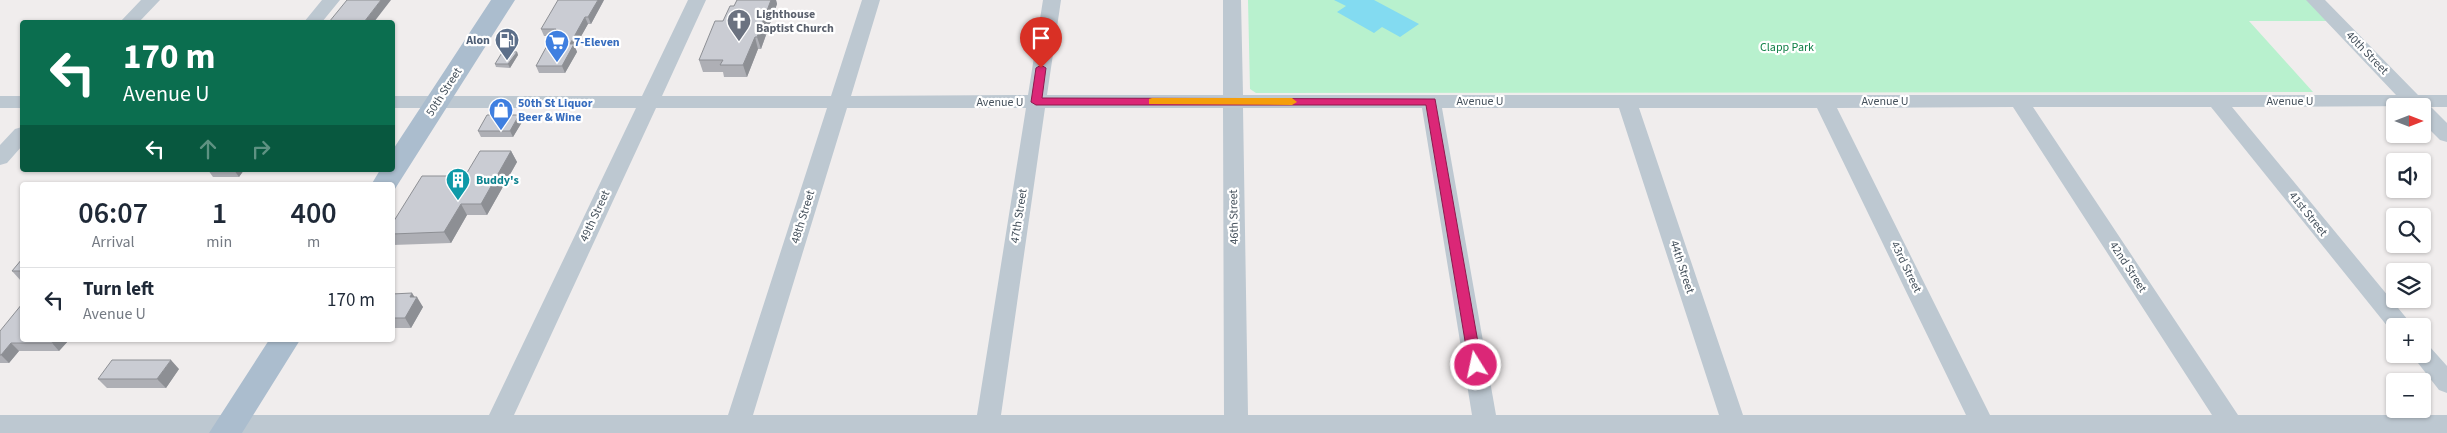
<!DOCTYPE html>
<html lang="en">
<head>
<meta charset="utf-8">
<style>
	body { margin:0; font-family:"Source Sans 3",sans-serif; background:#f2f2f3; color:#1f2937; height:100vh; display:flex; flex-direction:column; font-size:19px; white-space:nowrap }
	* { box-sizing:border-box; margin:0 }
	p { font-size:16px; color:#747a83 }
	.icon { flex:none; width:28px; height:28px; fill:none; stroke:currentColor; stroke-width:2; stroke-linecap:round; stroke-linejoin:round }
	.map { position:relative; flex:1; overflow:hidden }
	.panel { position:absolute; left:20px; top:182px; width:375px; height:160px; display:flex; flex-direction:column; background:#fff; border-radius:5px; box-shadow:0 1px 4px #0004 }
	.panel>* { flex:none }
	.top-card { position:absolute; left:20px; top:20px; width:375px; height:152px; border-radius:5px; box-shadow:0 1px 4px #0004; background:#0b6e4f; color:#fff; overflow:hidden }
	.needle { width:32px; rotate:90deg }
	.fabs { position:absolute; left:2386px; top:98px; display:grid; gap:10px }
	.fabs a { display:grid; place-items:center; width:45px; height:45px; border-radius:5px; background:#fff; box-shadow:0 1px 4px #0004; font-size:25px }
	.pin { position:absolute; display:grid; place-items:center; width:42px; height:42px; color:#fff; margin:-51px -21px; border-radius:50% 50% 50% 0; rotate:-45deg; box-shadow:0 0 5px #0007 }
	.pin .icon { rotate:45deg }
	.me { position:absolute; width:55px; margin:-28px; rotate:350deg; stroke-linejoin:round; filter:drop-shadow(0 0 4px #0008) }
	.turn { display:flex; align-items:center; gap:18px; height:105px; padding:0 20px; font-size:22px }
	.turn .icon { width:65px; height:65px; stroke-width:2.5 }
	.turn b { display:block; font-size:35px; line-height:42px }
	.lanes { display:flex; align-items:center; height:48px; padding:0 20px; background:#0003; justify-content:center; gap:25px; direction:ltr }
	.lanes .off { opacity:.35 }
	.eta { display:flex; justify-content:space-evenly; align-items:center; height:85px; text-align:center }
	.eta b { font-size:30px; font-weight:600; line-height:35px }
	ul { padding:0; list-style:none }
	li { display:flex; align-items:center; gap:15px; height:65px; padding:0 20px; border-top:1px solid #e0e1e3 }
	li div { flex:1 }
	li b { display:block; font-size:19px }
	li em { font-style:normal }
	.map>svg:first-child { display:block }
	.green { fill:#b8f1ce }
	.water { fill:#83dbf1 }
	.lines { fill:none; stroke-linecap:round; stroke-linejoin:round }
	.minor { fill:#bdc8d1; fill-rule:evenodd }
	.major { fill:#abbdce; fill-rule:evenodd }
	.wall { fill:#aeafb5 }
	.shaded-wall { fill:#8d8f94 }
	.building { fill:#caccd3; stroke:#8d8f94 }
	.route { fill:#db2777; stroke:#8e194d }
	.slow { fill:#f59e0b }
	.labels { text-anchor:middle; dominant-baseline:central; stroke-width:4.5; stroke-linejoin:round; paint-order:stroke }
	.worship-label { font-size:12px; font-weight:bold; fill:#5b616d; stroke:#fff; text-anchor:start }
	.service-label { font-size:12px; font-weight:bold; fill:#4e5e75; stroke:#fff; text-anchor:end }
	.shop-label { font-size:12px; font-weight:bold; fill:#366cbe; stroke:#fff; text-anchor:start }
	.park-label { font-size:12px; fill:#118148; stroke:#fff }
	.street-label { font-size:12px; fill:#45515c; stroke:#fff }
	.culture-label { font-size:12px; font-weight:bold; fill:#0d838f; stroke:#fff; text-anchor:start }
</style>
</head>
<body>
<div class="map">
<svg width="2447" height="433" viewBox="0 0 2447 433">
	<rect width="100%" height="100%" fill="#f0eded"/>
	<!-- green -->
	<path class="green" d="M1248,0H2307L2327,21H2249L2313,92L1256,93L1250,89Z"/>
	<!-- water -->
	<path class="water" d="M1334,0H1374L1419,24L1400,37L1382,27L1374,33L1337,12L1346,6Z"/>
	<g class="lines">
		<!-- minor -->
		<path class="minor" d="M141,0H160L139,22H120Z
			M322,0H340L322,22H304Z
			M688,0H706L662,96H831L862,0H880L851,96L1028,95L1043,0H1061L1047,95H1223V0H1241L1243,95H2396L2306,0H2325L2418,95H2447V107H2431L2447,123V142L2440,140L2422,122V106L2232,107L2408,320L2411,326H2395V333L2392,332L2211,107H2033L2238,415H2447V433H0V415H489L636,108H392V96H642ZM2013,107L2212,415H1990L1837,108ZM656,108H827L728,415H514ZM847,108H1026L977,415H753ZM1045,108H1223L1224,415H1001ZM1243,108H1422L1472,415H1248ZM1442,108H1619L1719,415H1496ZM1639,108H1817L1966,415H1743Z
			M0,96H22V108H0Z
			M22,127V146L7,163L0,165V145L15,129Z
			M2422,344L2430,347L2447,366V393L2439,390L2411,354H2422Z"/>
		<!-- major -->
		<path class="major" d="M491,0H515L393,192L392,185H371L380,170H392V151Z
			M269,340H300L242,433H209Z"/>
	</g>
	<!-- wall -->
	<path class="wall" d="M604,0L591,24H588L575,47L577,52L565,73H539L536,66L552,36H544L541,29Z
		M737,0H776L777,4L761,49H758L747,77H724L723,72H703L699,60L723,21L734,6Z
		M517,52L518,55L510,68L496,67L495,64Z
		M519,115L522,122L513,137H481L478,131Z
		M511,151L517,162L487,215H467L451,243L393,245L392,244V224L465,176Z
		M208,170H244L239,177H213Z
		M289,170H311L310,172H290Z
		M22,259V282L12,271Z
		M392,294L414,297L423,307L411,328H392Z
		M0,331L22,340H69L59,351H19L9,363H0Z
		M179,369L166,388H107L98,379Z"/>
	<!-- shaded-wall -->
	<path class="shaded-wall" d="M381,0H391L374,22H364Z
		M598,0H604L591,24L588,17Z
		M771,0H776L777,4L761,49L757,37Z
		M585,17L588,24L575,47L577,52L565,73L562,66L570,44Z
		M755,37L758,49L747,77L743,65Z
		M517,52L518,55L510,68L508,64Z
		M519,115L522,122L513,137L510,131Z
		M511,151L517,162L487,215L481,204Z
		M234,170H244L239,177Z
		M461,204L467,215L451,243L444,232Z
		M412,293L416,299L417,297L423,307L411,328L405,318L410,297Z
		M54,340H69L59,351L52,343Z
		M11,343L19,351L9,363L1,355Z
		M171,360L179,369L166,388L157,379Z"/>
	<!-- building -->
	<path class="building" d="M347,0H381L364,22H329Z
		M558,0H598L588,17H585L570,44H574L562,66H536L556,29H541Z
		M737,0H771L757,37H755L743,65H720L723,60H699L715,21H723L730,6H734Z
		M503,51L517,52L508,64H495Z
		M487,115H519L510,131H478Z
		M480,151H511L481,204H461L444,232L392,234V224L422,176H465Z
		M22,259V271H12Z
		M412,293L410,297H417L405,318H392V294Z
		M22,304V340H54L52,343H11L1,355H0V331Z
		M112,360H171L157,379H98Z"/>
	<!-- route -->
	<path class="route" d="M1041,65L1046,68L1042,98L1435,99L1482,365L1480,369L1476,370L1469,365L1426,105H1036L1031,102L1036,68Z"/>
	<!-- slow -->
	<path class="slow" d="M1152,98H1292L1297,102L1292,105L1149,104V99Z"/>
	<!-- icons -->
	<defs>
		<symbol id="church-pin" viewBox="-11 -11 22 30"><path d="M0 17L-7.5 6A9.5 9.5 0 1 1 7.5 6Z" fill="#6b7280" stroke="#fff"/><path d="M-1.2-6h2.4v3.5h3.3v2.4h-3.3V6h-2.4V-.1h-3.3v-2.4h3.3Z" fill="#fff"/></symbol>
		<symbol id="fuel-pin" viewBox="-11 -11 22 30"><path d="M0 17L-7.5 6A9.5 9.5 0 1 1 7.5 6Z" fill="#5c6f8a" stroke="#fff"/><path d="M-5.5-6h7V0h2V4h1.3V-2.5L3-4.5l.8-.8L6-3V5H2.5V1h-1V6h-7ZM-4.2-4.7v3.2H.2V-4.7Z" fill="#fff"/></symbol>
		<symbol id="supermarket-pin" viewBox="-11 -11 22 30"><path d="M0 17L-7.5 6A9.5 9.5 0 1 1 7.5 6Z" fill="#3f7fe0" stroke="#fff"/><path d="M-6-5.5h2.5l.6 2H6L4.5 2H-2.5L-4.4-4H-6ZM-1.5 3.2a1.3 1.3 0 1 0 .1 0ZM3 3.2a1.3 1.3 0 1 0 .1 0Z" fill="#fff"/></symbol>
		<symbol id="shop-pin" viewBox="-11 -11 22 30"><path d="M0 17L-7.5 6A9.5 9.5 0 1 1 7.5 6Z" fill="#3f7fe0" stroke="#fff"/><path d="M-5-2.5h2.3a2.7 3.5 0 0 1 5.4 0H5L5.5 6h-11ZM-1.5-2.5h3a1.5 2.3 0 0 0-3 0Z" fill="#fff"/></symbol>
		<symbol id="building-pin" viewBox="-11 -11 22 30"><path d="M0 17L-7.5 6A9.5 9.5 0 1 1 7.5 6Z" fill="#0f9aa8" stroke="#fff"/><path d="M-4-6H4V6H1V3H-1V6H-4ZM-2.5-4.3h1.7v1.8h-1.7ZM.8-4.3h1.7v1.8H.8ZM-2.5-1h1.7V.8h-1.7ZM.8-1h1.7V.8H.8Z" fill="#fff"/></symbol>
	</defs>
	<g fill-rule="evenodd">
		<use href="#church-pin" x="725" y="7" width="28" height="38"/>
		<use href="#fuel-pin" x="493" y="26" width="28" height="38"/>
		<use href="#supermarket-pin" x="543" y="28" width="28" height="38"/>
		<use href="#shop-pin" x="487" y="96" width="28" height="38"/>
		<use href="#building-pin" x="444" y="166" width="28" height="38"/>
	</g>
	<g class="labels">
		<!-- worship labels -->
		<g class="worship-label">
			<text x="756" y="14">Lighthouse<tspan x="756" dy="14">Baptist Church</tspan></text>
		</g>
		<!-- service labels -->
		<g class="service-label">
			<text x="490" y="40">Alon</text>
		</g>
		<!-- shop labels -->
		<g class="shop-label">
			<text x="574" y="42">7-Eleven</text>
			<text x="518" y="103">50th St Liquor<tspan x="518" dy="14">Beer &amp; Wine</tspan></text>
		</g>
		<!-- park labels -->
		<g class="park-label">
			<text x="1787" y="47">Clapp Park</text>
		</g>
		<!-- street labels -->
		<g class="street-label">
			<text transform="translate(2367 53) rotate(46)">40th Street</text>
			<text transform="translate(444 92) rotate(-57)">50th Street</text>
			<text x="1480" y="101">Avenue U</text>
			<text x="1885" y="101">Avenue U</text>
			<text x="2290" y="101">Avenue U</text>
			<text x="1000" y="102">Avenue U</text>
			<text transform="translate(2308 214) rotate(51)">41st Street</text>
			<text transform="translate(595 216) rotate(-65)">49th Street</text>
			<text transform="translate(1019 216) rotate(-81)">47th Street</text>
			<text transform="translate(803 217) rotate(-73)">48th Street</text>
			<text transform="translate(1234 217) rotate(-91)">46th Street</text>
			<text transform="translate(1682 267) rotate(72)">44th Street</text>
			<text transform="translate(1906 267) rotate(64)">43rd Street</text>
			<text transform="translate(2128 267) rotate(57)">42nd Street</text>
		</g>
		<!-- culture labels -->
		<g class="culture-label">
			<text x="476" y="180">Buddy's</text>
		</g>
	</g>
</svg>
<div class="fabs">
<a><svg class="needle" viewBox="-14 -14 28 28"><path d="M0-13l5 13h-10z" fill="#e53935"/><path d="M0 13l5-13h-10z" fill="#747a83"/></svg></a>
<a><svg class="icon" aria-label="sound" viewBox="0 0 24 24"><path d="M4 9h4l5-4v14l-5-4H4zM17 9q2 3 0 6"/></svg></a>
<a><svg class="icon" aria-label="search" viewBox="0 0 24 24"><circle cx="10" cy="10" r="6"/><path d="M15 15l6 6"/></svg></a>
<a><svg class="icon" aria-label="layers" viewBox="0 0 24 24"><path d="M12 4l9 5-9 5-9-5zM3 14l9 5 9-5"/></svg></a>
<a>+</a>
<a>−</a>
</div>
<div class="pin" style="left:1041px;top:68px;background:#d93025"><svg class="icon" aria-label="arrive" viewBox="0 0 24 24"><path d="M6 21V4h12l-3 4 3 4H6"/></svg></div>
<svg class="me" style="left:1476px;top:365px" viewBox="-20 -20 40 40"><circle r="17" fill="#db2777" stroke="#fff" stroke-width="3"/><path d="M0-11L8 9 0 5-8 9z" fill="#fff"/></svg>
<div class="top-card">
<div class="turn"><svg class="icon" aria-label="left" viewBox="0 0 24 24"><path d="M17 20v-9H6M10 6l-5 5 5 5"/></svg><div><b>170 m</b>Avenue U</div></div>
<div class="lanes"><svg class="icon" aria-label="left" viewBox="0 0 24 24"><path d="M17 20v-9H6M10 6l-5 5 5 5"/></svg><svg class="icon off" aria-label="ahead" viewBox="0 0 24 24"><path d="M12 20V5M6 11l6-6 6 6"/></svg><svg class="icon off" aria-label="right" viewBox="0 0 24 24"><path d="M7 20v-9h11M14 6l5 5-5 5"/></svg></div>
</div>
<section class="panel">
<div class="eta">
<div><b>06:07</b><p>Arrival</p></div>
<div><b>1</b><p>min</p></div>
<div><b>400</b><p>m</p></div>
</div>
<ul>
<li><svg class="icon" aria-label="left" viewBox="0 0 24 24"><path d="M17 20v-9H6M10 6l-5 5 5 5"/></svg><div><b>Turn left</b><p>Avenue U</p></div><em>170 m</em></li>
</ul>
</section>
</div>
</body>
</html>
